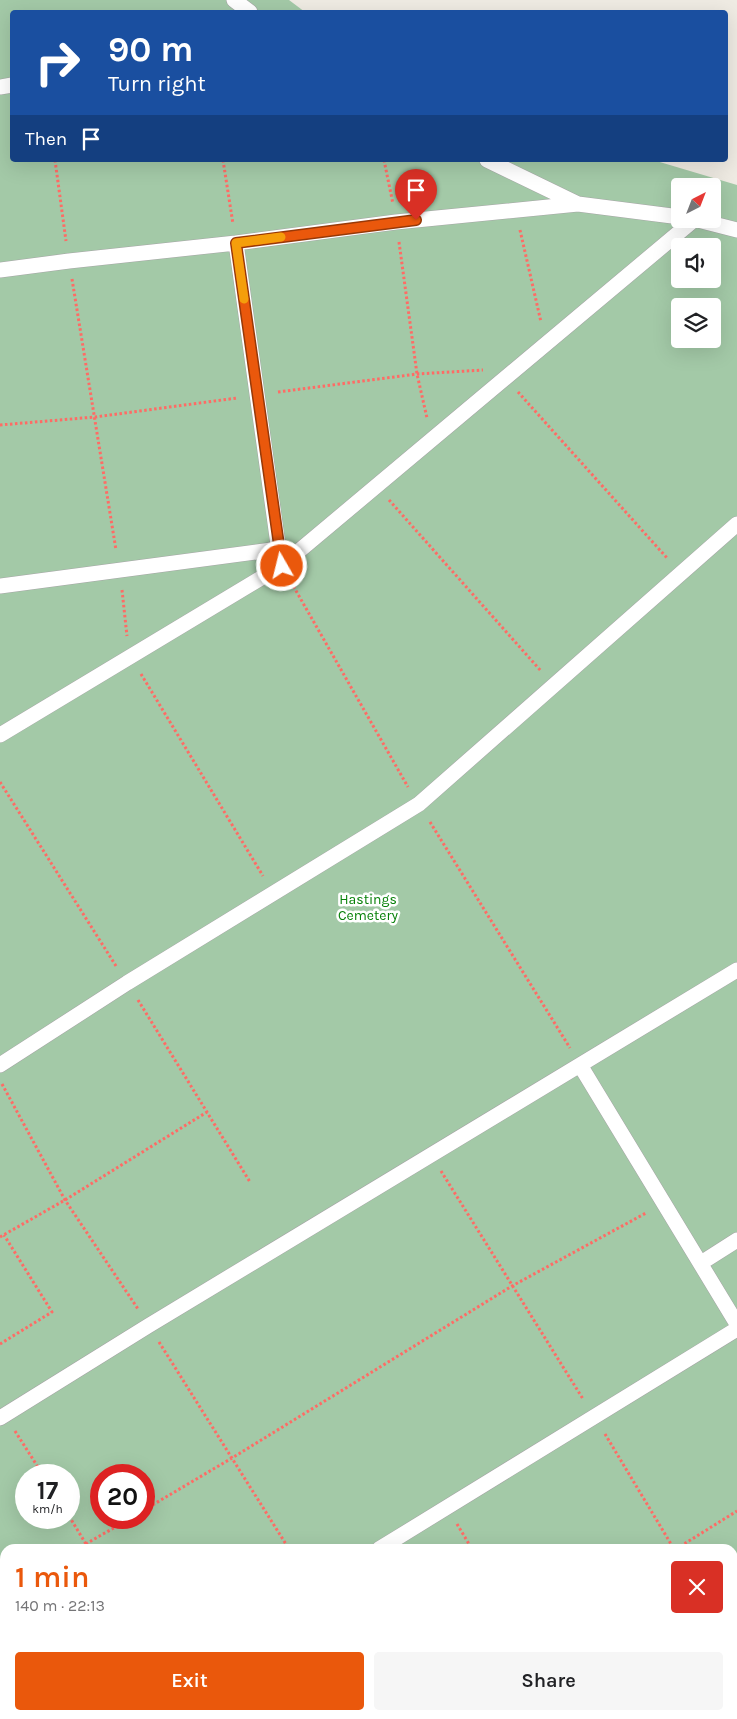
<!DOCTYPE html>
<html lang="en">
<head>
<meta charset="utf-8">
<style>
	body { margin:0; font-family:Karla,sans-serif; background:#f6f6f6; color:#202124; height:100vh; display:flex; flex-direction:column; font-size:19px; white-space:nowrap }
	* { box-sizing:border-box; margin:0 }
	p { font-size:16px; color:#757577 }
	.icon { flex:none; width:28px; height:28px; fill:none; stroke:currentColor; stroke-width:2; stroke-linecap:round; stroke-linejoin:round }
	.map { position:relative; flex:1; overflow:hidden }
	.side { position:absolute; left:0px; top:1544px; width:738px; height:176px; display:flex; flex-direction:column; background:#fff; border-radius:15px 15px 0 0; box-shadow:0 5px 20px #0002 }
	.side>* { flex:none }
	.banner { position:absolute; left:10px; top:10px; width:718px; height:152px; border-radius:5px; box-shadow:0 5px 20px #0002; background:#1a4fa0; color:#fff; overflow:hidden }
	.needle { width:32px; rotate:42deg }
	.fabs { position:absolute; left:671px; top:178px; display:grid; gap:10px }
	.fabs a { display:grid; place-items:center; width:50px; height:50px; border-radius:5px; background:#fff; box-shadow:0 5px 20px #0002; font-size:25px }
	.speed { position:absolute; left:15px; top:1464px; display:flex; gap:10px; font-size:25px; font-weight:700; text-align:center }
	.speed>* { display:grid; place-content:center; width:65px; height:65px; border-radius:50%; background:#fff; box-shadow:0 5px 20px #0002; line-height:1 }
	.speed small { font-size:12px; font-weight:400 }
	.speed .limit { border:8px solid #d22; background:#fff; color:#111 }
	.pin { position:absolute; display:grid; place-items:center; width:42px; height:42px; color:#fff; margin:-51px -21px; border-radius:50% 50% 50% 0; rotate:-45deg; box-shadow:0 0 5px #0007 }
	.pin .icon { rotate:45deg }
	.me { position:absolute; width:55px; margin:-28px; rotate:352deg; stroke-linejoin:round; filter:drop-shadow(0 0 4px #0008) }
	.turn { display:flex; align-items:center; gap:18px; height:105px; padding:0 15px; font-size:22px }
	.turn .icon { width:65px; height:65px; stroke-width:2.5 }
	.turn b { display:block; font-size:35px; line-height:42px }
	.then { display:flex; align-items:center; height:48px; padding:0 15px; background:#0003; gap:10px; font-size:19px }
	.round { display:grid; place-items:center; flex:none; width:52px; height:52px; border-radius:5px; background:#f6f6f6 }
	.headline { display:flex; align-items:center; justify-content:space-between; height:85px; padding:0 15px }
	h1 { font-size:30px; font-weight:600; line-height:38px; color:#ea580c }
	.cta { display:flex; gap:10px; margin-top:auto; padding:10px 15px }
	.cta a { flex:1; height:58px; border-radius:5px; background:#ea580c; color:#fff; font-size:20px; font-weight:600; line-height:58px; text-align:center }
	.cta a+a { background:#f6f6f6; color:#202124 }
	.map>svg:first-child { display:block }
	.cemetery { fill:#a3c9a7; fill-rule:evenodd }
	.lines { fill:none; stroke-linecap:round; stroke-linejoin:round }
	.lane-casing { stroke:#a5a5a5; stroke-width:16 }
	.path { stroke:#ff6b65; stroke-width:3; stroke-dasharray:2.5 2.5; stroke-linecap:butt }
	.lane { stroke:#fff; stroke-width:15 }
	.route-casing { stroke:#983908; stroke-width:12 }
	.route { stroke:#ea580c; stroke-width:9 }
	.slow { stroke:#f59e0b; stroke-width:9 }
	.labels { text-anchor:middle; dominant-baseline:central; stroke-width:5; stroke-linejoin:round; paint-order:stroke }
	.park-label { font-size:14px; fill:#078109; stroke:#fff }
</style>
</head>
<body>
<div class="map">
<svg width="737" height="1719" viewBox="0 0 737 1719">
	<rect width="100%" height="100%" fill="#efebe3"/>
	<!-- cemetery -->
	<path class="cemetery" d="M0,0H289L305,12H12V160H653L737,185V1719H0ZM680,186H712V219H680ZM680,246H712V279H680ZM680,306H712V339H680ZM26,1475H69V1518H26ZM101,1475H144V1518H101ZM5,1549H732V1715H5Z"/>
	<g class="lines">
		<defs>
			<path id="lane" d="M234,0L250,12
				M0,87L12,85
				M487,160L578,204
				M694,219L737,230
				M236,243L281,566
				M0,270L69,261L236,243L396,222L578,204L680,217
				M0,586L279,549
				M0,735L281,566L695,219
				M0,1065L127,983L419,804L737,524
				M580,1065L737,1324
				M701,1263L737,1240
				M0,1418L148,1326L737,970
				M379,1549L737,1329
				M732,1694L737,1691
				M103,1719L109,1715
				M692,1719L698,1715"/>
		</defs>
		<!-- lane casing -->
		<use href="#lane" class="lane-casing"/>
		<!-- path -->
		<path class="path" d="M55,160L66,241
			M223,160L233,224
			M384,160L393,204
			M520,230L541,322
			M399,242L417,374L427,418
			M72,279L116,550
			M278,392L417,374L483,370
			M518,392L667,558
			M0,425L95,417L237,398
			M389,500L541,671
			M291,582L408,787
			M122,590L127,636
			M141,674L263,876
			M0,782L116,966
			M430,822L570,1048
			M138,1000L250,1182
			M2,1084L65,1200L138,1309
			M441,1171L583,1399
			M0,1237L65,1200L207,1112
			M159,1342L289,1549
			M0,1344L52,1312L4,1235
			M15,1431L43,1475
			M605,1434L674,1549
			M144,1510L232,1458L512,1286L646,1213
			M69,1516L89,1549
			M457,1524L472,1549
			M77,1549L131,1518
			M676,1549L737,1511
			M0,1593L5,1590
			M732,1646L737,1654
			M193,1715L195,1719
			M387,1715L389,1719
			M576,1715L579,1719
			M394,1719L400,1715"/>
		<!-- lane -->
		<use href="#lane" class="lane"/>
	</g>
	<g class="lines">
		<defs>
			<path id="route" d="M282,566L236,243L416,220"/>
		</defs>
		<!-- route casing -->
		<use href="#route" class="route-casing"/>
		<!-- route -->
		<use href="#route" class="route"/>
		<!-- slow -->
		<path class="slow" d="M244,299L236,243L281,237"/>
	</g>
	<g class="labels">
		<!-- park labels -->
		<g class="park-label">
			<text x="368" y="899">Hastings<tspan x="368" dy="16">Cemetery</tspan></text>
		</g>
	</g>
</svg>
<div class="fabs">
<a><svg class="needle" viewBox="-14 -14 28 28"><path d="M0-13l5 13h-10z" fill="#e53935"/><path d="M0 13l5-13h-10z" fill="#757577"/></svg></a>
<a><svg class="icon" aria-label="sound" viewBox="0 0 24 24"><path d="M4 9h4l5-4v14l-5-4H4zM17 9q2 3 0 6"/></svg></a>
<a><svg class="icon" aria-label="layers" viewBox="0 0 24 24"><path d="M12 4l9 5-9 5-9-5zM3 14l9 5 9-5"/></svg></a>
</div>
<div class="speed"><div>17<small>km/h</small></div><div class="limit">20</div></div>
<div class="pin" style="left:416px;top:220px;background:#d93025"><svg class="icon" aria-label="arrive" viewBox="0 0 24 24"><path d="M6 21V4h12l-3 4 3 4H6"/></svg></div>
<svg class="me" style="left:282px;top:566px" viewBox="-20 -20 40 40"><circle r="17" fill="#ea580c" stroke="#fff" stroke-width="3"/><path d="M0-11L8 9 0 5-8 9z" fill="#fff"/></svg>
<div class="banner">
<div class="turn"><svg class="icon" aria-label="right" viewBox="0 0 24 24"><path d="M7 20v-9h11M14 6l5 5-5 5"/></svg><div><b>90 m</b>Turn right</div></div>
<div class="then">Then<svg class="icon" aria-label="arrive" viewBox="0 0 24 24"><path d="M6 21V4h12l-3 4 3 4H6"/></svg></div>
</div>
<section class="side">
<div class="headline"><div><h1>1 min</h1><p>140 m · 22:13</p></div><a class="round" style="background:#d93025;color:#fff"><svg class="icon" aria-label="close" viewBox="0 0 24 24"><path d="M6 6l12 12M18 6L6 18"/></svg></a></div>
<div class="cta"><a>Exit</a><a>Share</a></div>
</section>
</div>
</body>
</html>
